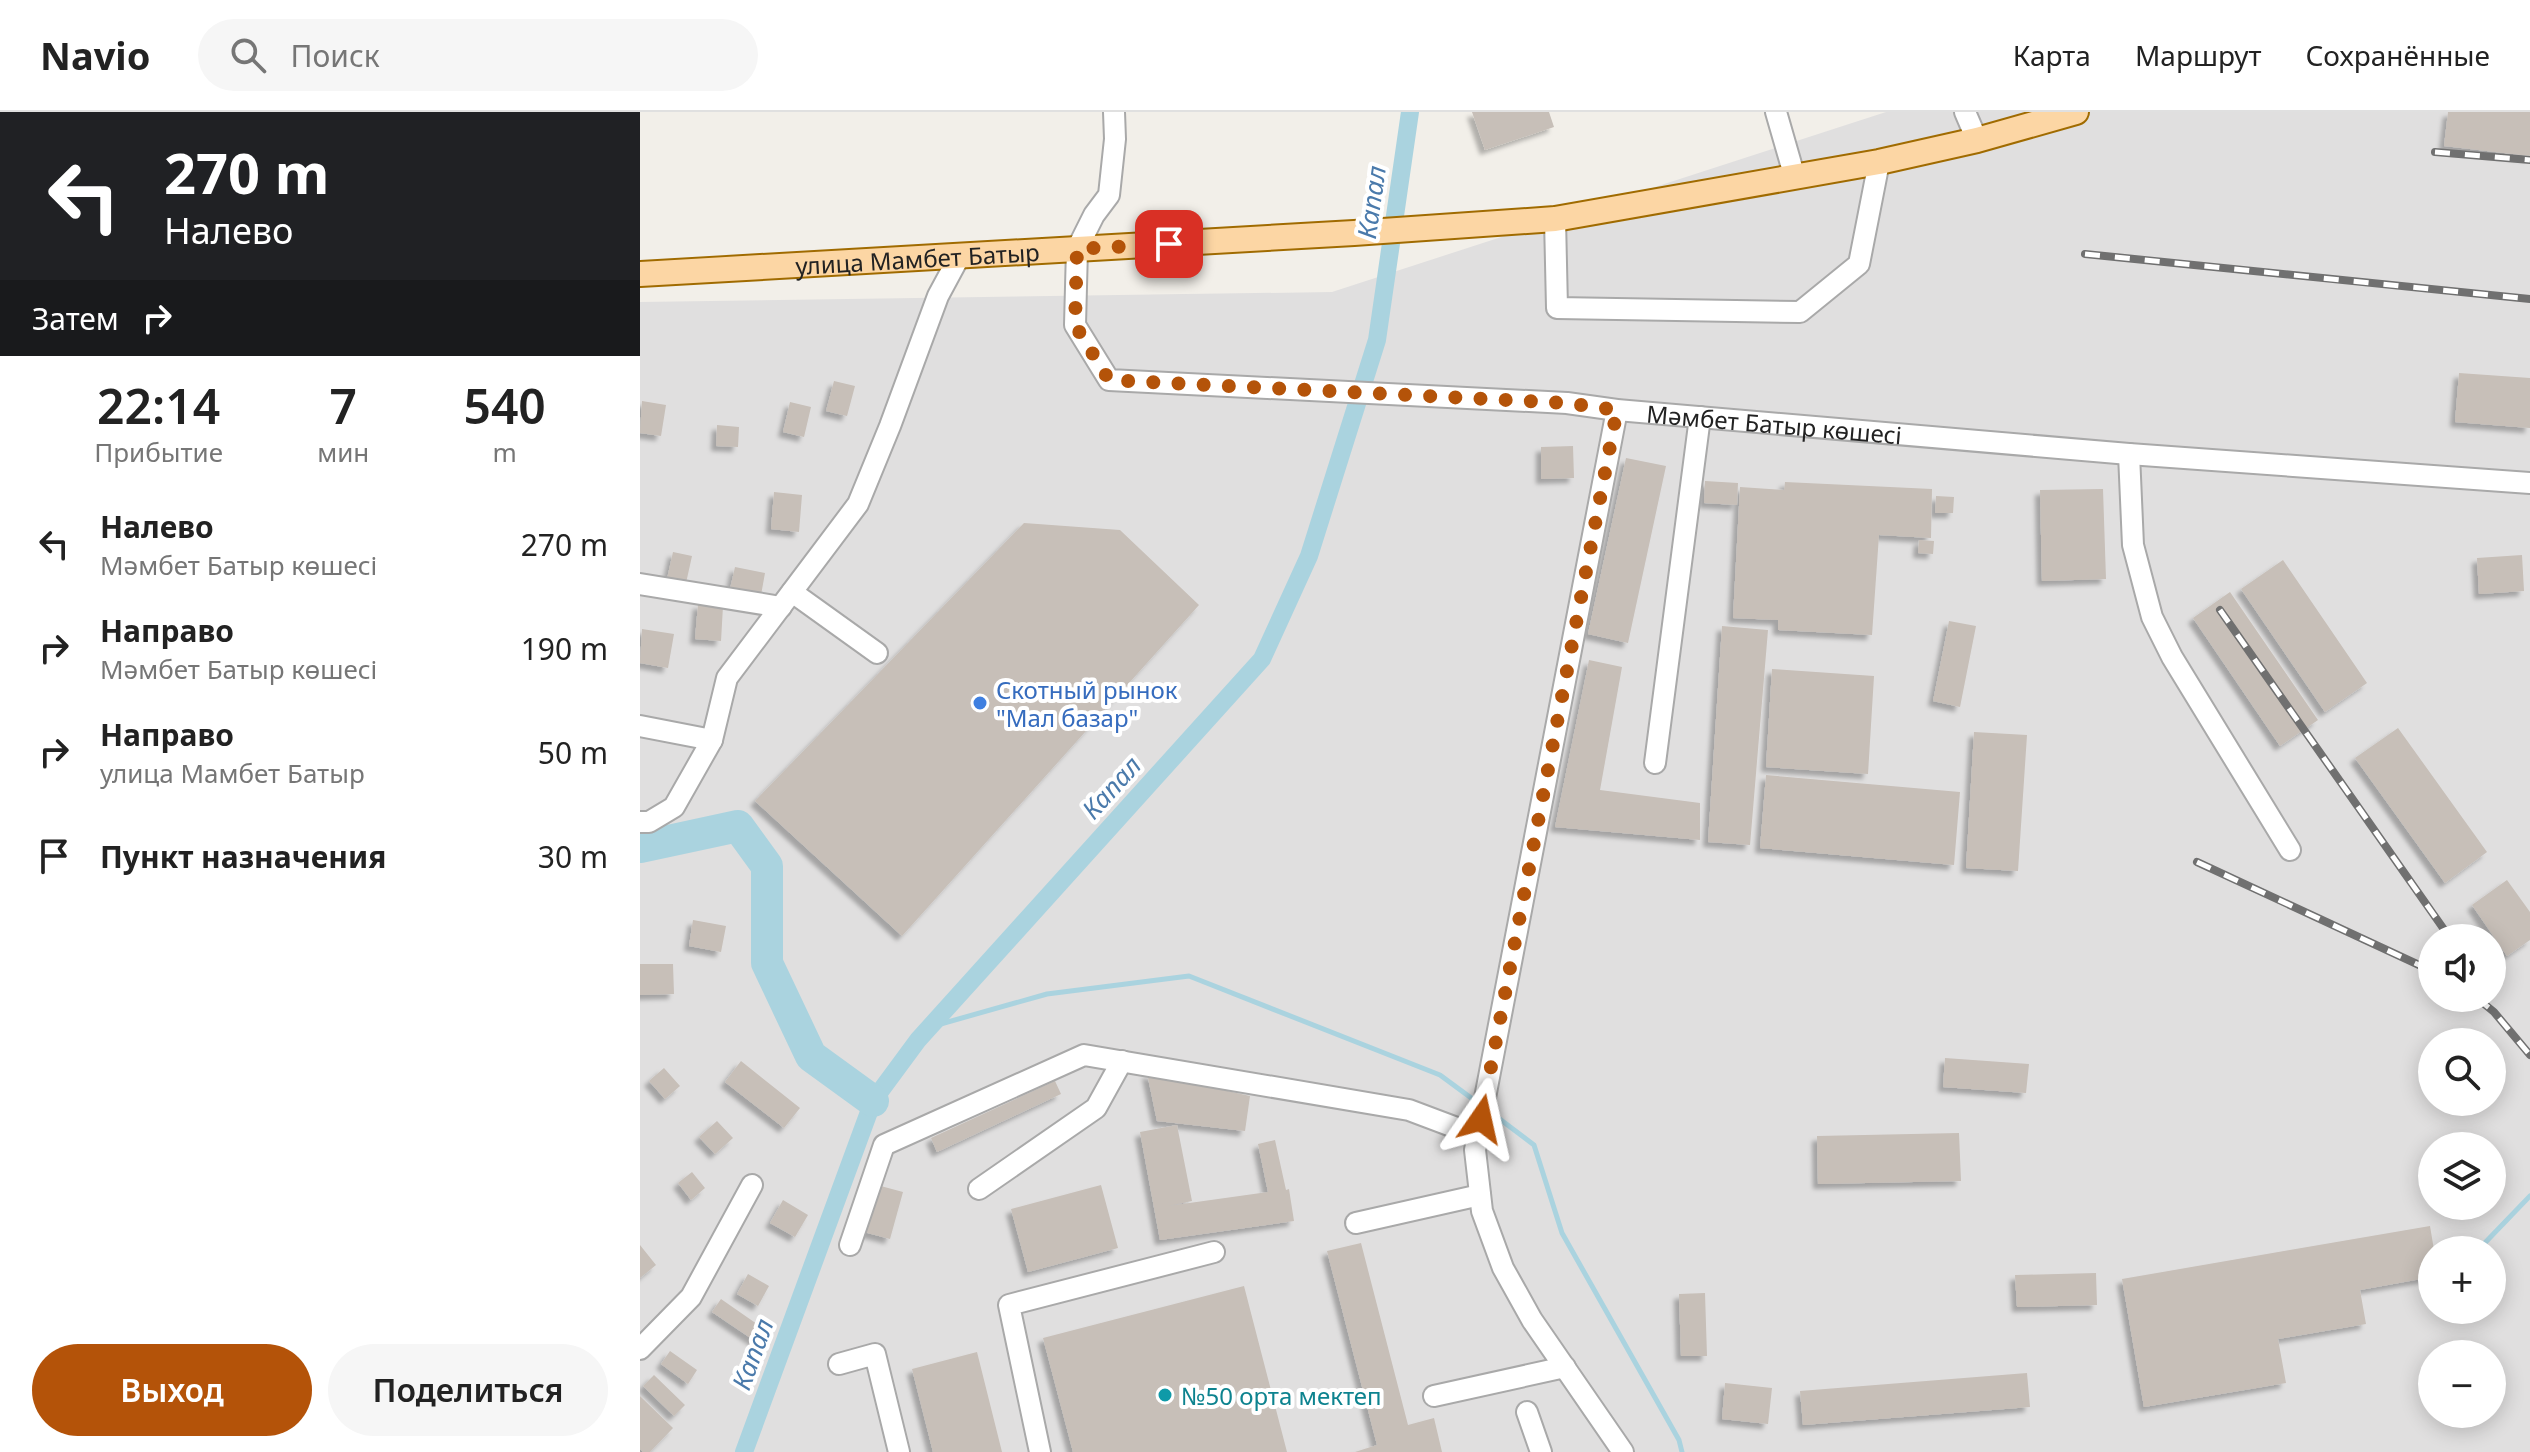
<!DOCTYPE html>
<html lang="ru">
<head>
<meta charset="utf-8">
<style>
	body { margin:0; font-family:"Noto Sans",sans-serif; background:#f6f6f6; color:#222; height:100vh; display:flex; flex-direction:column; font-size:30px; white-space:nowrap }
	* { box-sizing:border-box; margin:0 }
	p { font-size:26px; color:#767676 }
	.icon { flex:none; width:44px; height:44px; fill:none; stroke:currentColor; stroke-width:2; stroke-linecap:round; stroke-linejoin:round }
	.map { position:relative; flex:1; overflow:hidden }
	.panel { display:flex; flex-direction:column; background:#fff; width:640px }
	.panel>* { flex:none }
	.banner { background:#202124; color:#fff; overflow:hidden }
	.tools { position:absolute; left:1778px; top:812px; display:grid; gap:16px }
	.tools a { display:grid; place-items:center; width:88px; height:88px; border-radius:50%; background:#fff; box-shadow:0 4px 20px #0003; font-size:40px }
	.pin { position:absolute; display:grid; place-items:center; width:68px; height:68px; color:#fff; margin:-34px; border-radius:16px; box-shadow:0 4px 12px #0006 }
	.me { position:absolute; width:88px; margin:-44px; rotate:11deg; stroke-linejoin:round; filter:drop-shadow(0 0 6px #0008) }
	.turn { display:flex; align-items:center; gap:28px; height:168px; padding:0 32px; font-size:36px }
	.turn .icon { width:104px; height:104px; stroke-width:2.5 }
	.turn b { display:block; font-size:56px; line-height:68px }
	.then { display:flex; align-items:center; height:76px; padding:0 32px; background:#0003; gap:16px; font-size:30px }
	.eta { display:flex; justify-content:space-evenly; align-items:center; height:136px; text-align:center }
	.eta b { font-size:48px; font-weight:600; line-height:56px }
	.action { display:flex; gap:16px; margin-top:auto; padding:16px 32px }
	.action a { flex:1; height:92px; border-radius:48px; background:#b45309; color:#fff; font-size:32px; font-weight:600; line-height:92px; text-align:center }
	.action a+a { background:#f6f6f6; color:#222 }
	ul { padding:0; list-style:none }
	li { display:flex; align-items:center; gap:24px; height:104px; padding:0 32px }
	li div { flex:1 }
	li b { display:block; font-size:30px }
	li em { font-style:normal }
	header { display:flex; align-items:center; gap:48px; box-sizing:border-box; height:112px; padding:0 40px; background:#fff; border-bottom:2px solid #e0e0e0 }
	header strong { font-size:38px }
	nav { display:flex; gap:44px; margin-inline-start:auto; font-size:28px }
	.search { width:560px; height:72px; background:#f6f6f6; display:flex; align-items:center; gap:20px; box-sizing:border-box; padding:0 28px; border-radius:44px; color:#767676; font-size:30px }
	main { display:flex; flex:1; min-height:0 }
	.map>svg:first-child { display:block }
	.residential { fill:#e0dfdf; fill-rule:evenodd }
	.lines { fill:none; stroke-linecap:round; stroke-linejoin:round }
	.stream { stroke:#aad3df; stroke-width:5 }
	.canal { stroke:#aad3df; stroke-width:18 }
	.river { stroke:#aad3df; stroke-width:32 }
	.building { fill:#c7bfb8; filter:url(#shadow) }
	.minor-casing { stroke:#a9a9a9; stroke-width:24 }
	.major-casing { stroke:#a06b00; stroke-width:28 }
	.minor { stroke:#fff; stroke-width:20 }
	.major { stroke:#fcd6a4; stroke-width:24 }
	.rail-casing { stroke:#707070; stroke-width:8 }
	.rail { stroke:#fff; stroke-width:5; stroke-dasharray:15; stroke-linecap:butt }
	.route { stroke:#b45309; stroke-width:14; stroke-dasharray:0 25.2 }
	.shop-dot { fill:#3f7fe0; stroke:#fff; stroke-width:3 }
	.culture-dot { fill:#0f9aa8; stroke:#fff; stroke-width:3 }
	.labels { text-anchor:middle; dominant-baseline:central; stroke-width:8; stroke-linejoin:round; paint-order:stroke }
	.street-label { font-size:24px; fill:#222; stroke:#fff }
	.shop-label { font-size:24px; fill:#366cbe; stroke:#fff; text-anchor:start }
	.culture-label { font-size:24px; fill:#0d838f; stroke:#fff; text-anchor:start }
	.water-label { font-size:26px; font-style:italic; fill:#4a7aab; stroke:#fff }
</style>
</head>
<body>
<header>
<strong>Navio</strong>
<div class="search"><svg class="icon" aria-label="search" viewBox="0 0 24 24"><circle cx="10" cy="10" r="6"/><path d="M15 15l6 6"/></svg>Поиск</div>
<nav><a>Карта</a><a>Маршрут</a><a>Сохранённые</a></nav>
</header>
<main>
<section class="panel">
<div class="banner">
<div class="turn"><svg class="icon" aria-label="left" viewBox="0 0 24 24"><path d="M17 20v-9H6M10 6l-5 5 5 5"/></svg><div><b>270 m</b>Налево</div></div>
<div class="then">Затем<svg class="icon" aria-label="right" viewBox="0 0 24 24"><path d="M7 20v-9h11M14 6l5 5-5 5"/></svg></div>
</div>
<div class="eta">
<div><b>22:14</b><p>Прибытие</p></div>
<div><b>7</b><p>мин</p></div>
<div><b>540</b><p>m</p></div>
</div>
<ul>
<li><svg class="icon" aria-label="left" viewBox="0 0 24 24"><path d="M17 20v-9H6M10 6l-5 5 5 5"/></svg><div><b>Налево</b><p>Мәмбет Батыр көшесі</p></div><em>270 m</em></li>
<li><svg class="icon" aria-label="right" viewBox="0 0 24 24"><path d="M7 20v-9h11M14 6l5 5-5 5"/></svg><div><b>Направо</b><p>Мәмбет Батыр көшесі</p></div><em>190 m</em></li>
<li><svg class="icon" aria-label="right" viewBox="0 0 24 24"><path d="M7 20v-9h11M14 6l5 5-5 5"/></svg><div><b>Направо</b><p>улица Мамбет Батыр</p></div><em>50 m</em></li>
<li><svg class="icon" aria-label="arrive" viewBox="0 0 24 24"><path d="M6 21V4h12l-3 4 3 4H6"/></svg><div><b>Пункт назначения</b></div><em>30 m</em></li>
</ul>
<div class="action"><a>Выход</a><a>Поделиться</a></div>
</section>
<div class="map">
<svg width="1890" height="1340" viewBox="0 0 1890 1340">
	<defs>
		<filter id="shadow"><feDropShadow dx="-5" dy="5" stdDeviation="2" flood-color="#0004"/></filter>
	</defs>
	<rect width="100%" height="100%" fill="#f2efe9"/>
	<!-- residential -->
	<path class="residential" d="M1246,0H1890V1340H0V190L692,180ZM1792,826H1852V886H1792ZM1792,930H1852V990H1792ZM1792,1034H1852V1094H1792ZM1792,1138H1852V1198H1792ZM1792,1242H1852V1302H1792Z"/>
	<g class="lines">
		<!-- stream -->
		<path class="stream" d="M290,915L407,882L549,864L800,963L838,991
			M849,999L894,1033L922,1121L1039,1328L1042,1340
			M1838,1138L1890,1084"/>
		<!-- canal -->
		<path class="canal" d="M104,1340L233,989L278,928L622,547L669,444L737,228L770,0"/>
		<!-- river -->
		<path class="river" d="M0,735L98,714L127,754V851L171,944L233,989"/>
	</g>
	<!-- building -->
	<path class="building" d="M832,0H909L914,15L845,38Z
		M1808,0H1890V44L1804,34Z
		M1819,261L1890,266V316L1815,310Z
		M194,269L215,274L207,304L186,299Z
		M2,289L26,293L21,324L0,321Z
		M150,290L171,295L164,325L143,320Z
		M77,313L99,315L98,335L76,334Z
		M933,334L934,366L901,367V335Z
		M986,346L1026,354L988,531L948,522Z
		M1065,369L1098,371L1097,393L1064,391Z
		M1145,370L1292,377L1291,426L1239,423L1232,523L1138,518V508L1093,506L1100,375L1144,378Z
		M1463,377L1466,467L1402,469L1400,378Z
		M134,380L162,383L159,420L131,417Z
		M1296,384L1314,385L1313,401H1295Z
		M384,411L480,418L559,493L262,824L115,689Z
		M1279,428L1294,429L1293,442L1278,441Z
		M33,440L52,444L46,471L27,467Z
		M1882,443L1884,479L1839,482L1837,446Z
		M1643,448L1727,571L1685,600L1601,477Z
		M95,455L125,461L121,483L90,477Z
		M1590,480L1678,608L1640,634L1553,506Z
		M58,492L83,494L81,529L55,527Z
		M1309,509L1336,514L1320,595L1293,589Z
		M1082,514L1128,518L1110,733L1068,730Z
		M2,517L34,522L28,556L0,551Z
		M949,548L982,555L960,678L1060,691V728L915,715Z
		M1132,557L1234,564L1228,662L1126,655Z
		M1758,616L1847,740L1805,771L1715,646Z
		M1334,620L1387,623L1378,759L1326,756Z
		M1126,663L1320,680L1314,753L1120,736Z
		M1867,768L1890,800V828L1867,844L1832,793Z
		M53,808L86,814L81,840L49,834Z
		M0,852H33L34,882L0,883Z
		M1305,946L1389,952L1386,981L1303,975Z
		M101,949L160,996L144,1016L85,970Z
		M24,956L40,974L25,987L9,969Z
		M507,961L610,984L605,1019L517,1009Z
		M415,969L421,982L297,1040L291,1026Z
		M77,1009L93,1026L75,1042L59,1025Z
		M537,1013L552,1089L528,1094L628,1080L618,1032L635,1028L646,1078L649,1077L654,1109L520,1128L500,1020Z
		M1319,1021L1321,1069L1178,1072L1177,1024Z
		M52,1060L65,1076L51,1088L38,1071Z
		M237,1073L263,1080L250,1127L224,1120Z
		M461,1073L478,1136L388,1160L371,1097Z
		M143,1088L168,1103L155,1125L130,1111Z
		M1790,1114L1794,1138L1792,1165L1720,1178L1726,1212L1638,1227L1646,1271L1504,1295L1482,1167Z
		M721,1131L768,1313L794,1306L802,1340H715L737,1333L687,1139Z
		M0,1133L16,1153L0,1166Z
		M1456,1161L1457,1193L1377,1195L1375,1163Z
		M108,1162L129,1174L118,1194L97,1182Z
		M604,1174L647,1340H433L403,1226Z
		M1065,1181L1067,1244H1041L1039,1182Z
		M81,1187L127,1219L118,1231L72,1200Z
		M30,1239L57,1258L48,1272L21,1252Z
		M337,1240L362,1340H293L272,1257Z
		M1387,1261L1390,1295L1163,1313L1160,1279Z
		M14,1263L45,1293L34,1304L3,1274Z
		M1085,1271L1132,1276L1128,1312L1082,1307Z
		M0,1284L33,1316L10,1340H3L0,1337Z"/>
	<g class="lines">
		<defs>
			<g id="minor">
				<path id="s1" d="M474,0L475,27L469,83L454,103L437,137L435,213L469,268L927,291L977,298L1489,342L1890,371"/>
				<path d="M1136,0L1155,66"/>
				<path d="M1325,0L1337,28"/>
				<path d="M915,107L917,196L1160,200L1219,152L1239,50"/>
				<path d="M977,298L835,1038L842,1099L863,1156L892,1208L983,1340"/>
				<path d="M1489,342L1493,433L1512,505L1532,545L1650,738"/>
				<path d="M0,472L141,495"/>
				<path d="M152,480L237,541"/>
				<path d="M0,614L72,628"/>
				<path d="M1015,651L1060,305"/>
				<path d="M0,710H9L34,695L72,628L87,566L218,392L250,314L298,184L319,145"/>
				<path d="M339,1077L456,996L482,949"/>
				<path d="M716,1111L840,1083"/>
				<path d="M210,1133L244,1033L444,943L769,998L838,1024"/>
				<path d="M0,1237L51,1185L112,1073"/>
				<path d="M199,1252L235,1242L259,1340"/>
				<path d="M794,1284L925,1255"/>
				<path d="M887,1300L901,1340"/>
				<path d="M400,1340L369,1193L574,1140"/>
			</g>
			<g id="major">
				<path id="s2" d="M0,162L714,121L915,107L1239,50L1337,28L1436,0"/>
			</g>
		</defs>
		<!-- minor casing -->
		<use href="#minor" class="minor-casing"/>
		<!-- major casing -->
		<use href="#major" class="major-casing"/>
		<!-- minor -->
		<use href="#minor" class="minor"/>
		<!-- major -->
		<use href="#major" class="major"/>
		<defs>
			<path id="rail" d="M1795,40L1890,48
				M1445,142L1890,187
				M1580,498L1810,826
				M1557,750L1792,859
				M1837,886L1854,900L1890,943"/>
		</defs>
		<!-- rail casing -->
		<use href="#rail" class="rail-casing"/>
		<!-- rail -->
		<use href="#rail" class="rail"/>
	</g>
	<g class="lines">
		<!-- route -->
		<path class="route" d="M529,132L437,137L435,213L469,268L927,291L977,298L841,1007"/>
	</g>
	<!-- markers -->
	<circle class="shop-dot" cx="340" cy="591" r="8"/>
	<circle class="culture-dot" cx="525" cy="1283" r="8"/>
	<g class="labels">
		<!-- street labels -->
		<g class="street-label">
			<text stroke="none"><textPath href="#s2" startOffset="278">улица Мамбет Батыр</textPath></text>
			<text stroke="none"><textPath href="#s1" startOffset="954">Мәмбет Батыр көшесі</textPath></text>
		</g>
		<!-- shop labels -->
		<g class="shop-label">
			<text x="356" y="577">Скотный рынок<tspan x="356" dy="28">"Мал базар"</tspan></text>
		</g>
		<!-- culture labels -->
		<g class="culture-label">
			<text x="541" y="1283">№50 орта мектеп</text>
		</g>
		<!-- water labels -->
		<g class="water-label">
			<text transform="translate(731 90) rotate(-82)">Капал</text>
			<text transform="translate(471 675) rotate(-48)">Капал</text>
			<text transform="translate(112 1242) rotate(-70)">Капал</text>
		</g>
	</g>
</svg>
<div class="tools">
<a><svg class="icon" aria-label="sound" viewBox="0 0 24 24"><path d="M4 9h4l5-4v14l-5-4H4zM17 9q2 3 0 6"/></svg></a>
<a><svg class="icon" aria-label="search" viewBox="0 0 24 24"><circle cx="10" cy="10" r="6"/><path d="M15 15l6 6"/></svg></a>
<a><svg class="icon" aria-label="layers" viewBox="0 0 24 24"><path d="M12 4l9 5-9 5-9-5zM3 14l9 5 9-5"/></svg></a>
<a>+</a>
<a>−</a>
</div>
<div class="pin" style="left:529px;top:132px;background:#d93025"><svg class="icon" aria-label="arrive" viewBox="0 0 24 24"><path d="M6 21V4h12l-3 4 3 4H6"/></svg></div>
<svg class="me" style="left:841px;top:1007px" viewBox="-20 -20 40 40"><path d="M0-17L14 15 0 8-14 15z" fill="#b45309" stroke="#fff" stroke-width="4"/></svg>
</div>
</main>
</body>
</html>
